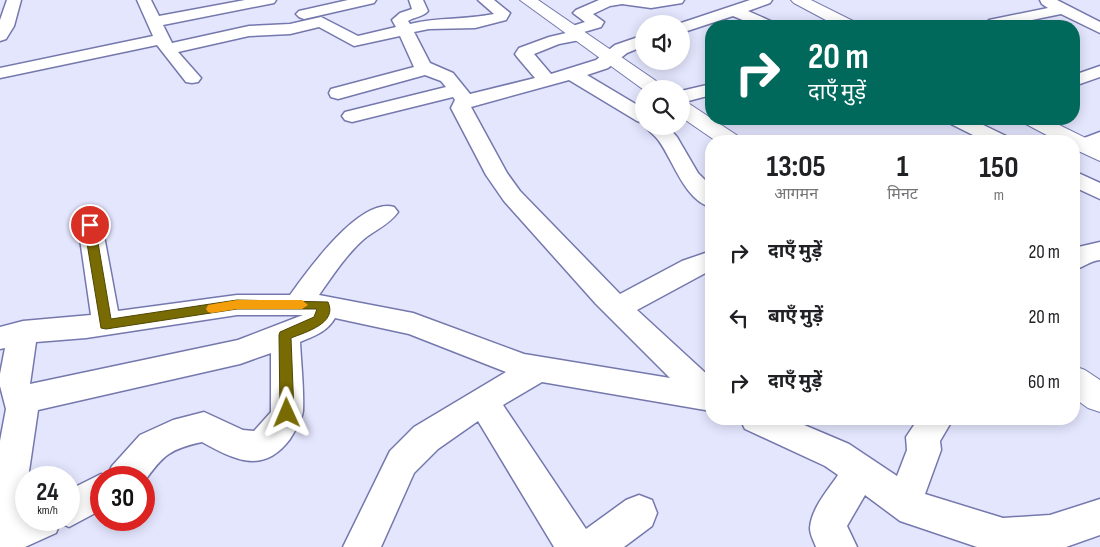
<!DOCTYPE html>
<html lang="hi">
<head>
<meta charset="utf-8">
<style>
	body { margin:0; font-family:"Sofia Sans Condensed","Noto Sans Devanagari",sans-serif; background:#f6f6f6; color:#202124; height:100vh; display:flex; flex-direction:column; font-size:19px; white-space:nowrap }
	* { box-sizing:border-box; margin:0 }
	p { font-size:16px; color:#757577 }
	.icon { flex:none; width:28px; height:28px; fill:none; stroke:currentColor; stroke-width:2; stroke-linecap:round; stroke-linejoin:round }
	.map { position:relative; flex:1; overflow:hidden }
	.details { position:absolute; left:705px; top:135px; width:375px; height:290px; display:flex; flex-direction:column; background:#fff; border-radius:20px; box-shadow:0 2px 12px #0003 }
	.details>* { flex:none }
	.guide { position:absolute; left:705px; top:20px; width:375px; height:105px; border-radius:20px; box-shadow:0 2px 12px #0003; background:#00695c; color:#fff; overflow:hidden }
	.buttons { position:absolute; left:635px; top:15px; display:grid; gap:10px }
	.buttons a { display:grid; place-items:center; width:55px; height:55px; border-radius:50%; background:#fff; box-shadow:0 2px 12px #0003; font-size:25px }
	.speed { position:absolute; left:15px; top:466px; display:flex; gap:10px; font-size:25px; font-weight:700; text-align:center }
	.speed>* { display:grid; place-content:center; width:65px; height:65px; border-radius:50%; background:#fff; box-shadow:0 2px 12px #0003; line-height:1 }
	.speed small { font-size:12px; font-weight:400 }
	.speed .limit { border:8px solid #d22; background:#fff; color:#111 }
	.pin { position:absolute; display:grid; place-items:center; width:42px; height:42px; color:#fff; margin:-21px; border:2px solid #fff; border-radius:50%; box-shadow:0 1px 5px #0007 }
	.me { position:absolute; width:55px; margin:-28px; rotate:359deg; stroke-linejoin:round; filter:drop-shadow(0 0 4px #0008) }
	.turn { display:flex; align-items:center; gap:18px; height:105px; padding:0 20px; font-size:22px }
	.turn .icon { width:65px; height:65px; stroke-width:2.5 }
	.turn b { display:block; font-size:35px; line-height:42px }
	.eta { display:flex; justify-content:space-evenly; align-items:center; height:85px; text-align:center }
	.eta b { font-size:30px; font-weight:700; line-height:35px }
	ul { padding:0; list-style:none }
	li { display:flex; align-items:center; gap:15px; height:65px; padding:0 20px }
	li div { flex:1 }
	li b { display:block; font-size:19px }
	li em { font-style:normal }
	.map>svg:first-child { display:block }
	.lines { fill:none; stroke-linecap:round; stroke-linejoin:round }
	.minor-casing { stroke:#7578ac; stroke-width:3 }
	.tertiary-casing { stroke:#7578ac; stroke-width:2 }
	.secondary-casing { stroke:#7578ac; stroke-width:2 }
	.minor { fill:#fff; fill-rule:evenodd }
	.tertiary { fill:#fff; fill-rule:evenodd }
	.secondary { fill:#fff; fill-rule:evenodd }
	.route { fill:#796b04; stroke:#4f4603 }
	.slow { fill:#f59e0b }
</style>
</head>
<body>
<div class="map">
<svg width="1100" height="547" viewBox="0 0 1100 547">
	<rect width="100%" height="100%" fill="#e4e6fe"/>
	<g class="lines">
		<defs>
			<path id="minor" d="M7,0H21L14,26L6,39L0,41V20Z
				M137,0H151L159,16L245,0H276L274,3L269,4L163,25L172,43L249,26L290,24L321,17L358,36L396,27L392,20L400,13L412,9L409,0H423L428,11C423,17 414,17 408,21L410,24C438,17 466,20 494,14L478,0H494L510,13L506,20L475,28L429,29L414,32L430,63L453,73L470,94L535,78L518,58L515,54L519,48L549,37L566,33L564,31L566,28L585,22L573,13L576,10L599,0H684L682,3L651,8L622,4L610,6L593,14L604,22L601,27L584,32L587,36L585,39L559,44L534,54L551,74L596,60L615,45L644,35V46L627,53L608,68L587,75L644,109V123L637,121L569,80L471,107L507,173L520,191L620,294L682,261L711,251V270L637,310L711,378V411L542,382L503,405L586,529L626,500L639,495L652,500L657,513L652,526L624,547H554L478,421L438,449L414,473L381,547H343L390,451L414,427L506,372L409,334L335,318C327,332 314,336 300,342C301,364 304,388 303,411C302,420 295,431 290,439C263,475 235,460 202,442C170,449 163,455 144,482V478H101V510L69,527L60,523L56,533L25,547H0V441L6,409L0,386V374L5,348L0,349V327L23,321L91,315L78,225L81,219L90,217L99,219L102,225L118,311L237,295H290C308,270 360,197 394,207L398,212C390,224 375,230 364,239C346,255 333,275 319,295L413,313L524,354L670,378L596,304L504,201L486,175L451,108L455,100L453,97L352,122L345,120L342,116L345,112L446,87L441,81L425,75L338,99L331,97L329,93L331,89L414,67L400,36L354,46L319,27L290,34L249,36L178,52L201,78L198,82L192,83L186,82L157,45L0,78V68L153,36ZM237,315H303L238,340L30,384L36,342L86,338ZM271,353V412L254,431L243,430L204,412L173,420L140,435L112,466L107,476L101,474L69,490V520H26V509L23,510L26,478H28L38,410L240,364Z
				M348,0H376L374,3L304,19L299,17L296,14L299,11Z
				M750,0H772L770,3L748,11L775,23L777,26H757L733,16L681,33V24H678Z
				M1040,0H1057L1100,22V33L1061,14L1002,26L984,25L989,20L1048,8L1042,4Z
				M1100,66V77L1074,86V75Z
				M711,84V95L681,103V91Z
				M946,119H971L1008,137L1011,141H985L949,123Z
				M645,126H667L677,137L698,173L711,186V207C685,201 673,160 659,141C655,135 649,132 645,126Z
				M1100,132V145L1083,151L1076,149L1074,147L1076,141Z
				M1074,171L1100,183V199L1074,187Z
				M1100,242V260C1090,261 1084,267 1074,270V248Z
				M740,419H790L849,444L897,476L907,450L906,437L918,419H953L940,441L941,450L925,494L1003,518L1050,515L1100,499V535L1066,547H977L900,521L865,495L847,526L857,547H816C814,541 810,535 810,528C811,509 828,490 838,475L825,466L745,429Z"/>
			<path id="tertiary" d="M520,0H538L662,85L665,89L644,90Z
				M681,101L688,103L738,136L741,141H716L681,117Z
				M1074,366L1085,370L1100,380V412L1088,408L1074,398Z"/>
			<path id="secondary" d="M791,0H811L855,22L857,26H837L794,3Z
				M1021,119H1047L1100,145V161L1074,149V141H1058L1024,123Z"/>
		</defs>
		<!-- minor casing -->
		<use href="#minor" class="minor-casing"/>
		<!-- tertiary casing -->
		<use href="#tertiary" class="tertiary-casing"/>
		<!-- secondary casing -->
		<use href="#secondary" class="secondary-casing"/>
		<!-- minor -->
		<use href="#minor" class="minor"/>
		<!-- tertiary -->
		<use href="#tertiary" class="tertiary"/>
		<!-- secondary -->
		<use href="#secondary" class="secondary"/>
	</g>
	<!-- route -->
	<path class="route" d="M90,221L95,225L111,319L237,300L328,302C338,323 306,332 291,338L294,413L292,417L287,419L282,417L280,413L279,335L280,332L314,317L317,309H237L106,329L101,328L84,225Z"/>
	<!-- slow -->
	<path class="slow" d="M237,300H302L308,305L302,309H237L212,313L208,312L206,309L208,305Z"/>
</svg>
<div class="buttons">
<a><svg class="icon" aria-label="sound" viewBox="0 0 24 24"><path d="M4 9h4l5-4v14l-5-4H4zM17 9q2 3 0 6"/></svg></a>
<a><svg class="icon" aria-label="search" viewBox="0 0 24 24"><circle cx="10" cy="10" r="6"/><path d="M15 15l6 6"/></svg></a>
</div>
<div class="speed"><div>24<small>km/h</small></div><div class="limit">30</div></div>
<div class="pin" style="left:90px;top:225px;background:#d93025"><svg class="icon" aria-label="arrive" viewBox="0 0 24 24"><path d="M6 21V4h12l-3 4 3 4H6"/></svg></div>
<svg class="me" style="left:287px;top:413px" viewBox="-20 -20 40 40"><path d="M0-17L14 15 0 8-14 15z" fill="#796b04" stroke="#fff" stroke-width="4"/></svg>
<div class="guide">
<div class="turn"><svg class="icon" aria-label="right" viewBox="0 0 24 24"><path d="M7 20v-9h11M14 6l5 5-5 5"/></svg><div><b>20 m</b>दाएँ मुड़ें</div></div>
</div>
<section class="details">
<div class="eta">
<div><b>13:05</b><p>आगमन</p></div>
<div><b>1</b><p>मिनट</p></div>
<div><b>150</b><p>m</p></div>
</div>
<ul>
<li><svg class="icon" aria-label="right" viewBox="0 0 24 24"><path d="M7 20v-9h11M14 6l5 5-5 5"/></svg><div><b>दाएँ मुड़ें</b></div><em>20 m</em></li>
<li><svg class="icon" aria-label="left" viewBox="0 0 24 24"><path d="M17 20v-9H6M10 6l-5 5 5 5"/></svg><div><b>बाएँ मुड़ें</b></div><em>20 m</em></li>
<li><svg class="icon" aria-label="right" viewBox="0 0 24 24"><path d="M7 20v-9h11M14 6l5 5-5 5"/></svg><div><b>दाएँ मुड़ें</b></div><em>60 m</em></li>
</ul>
</section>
</div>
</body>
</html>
